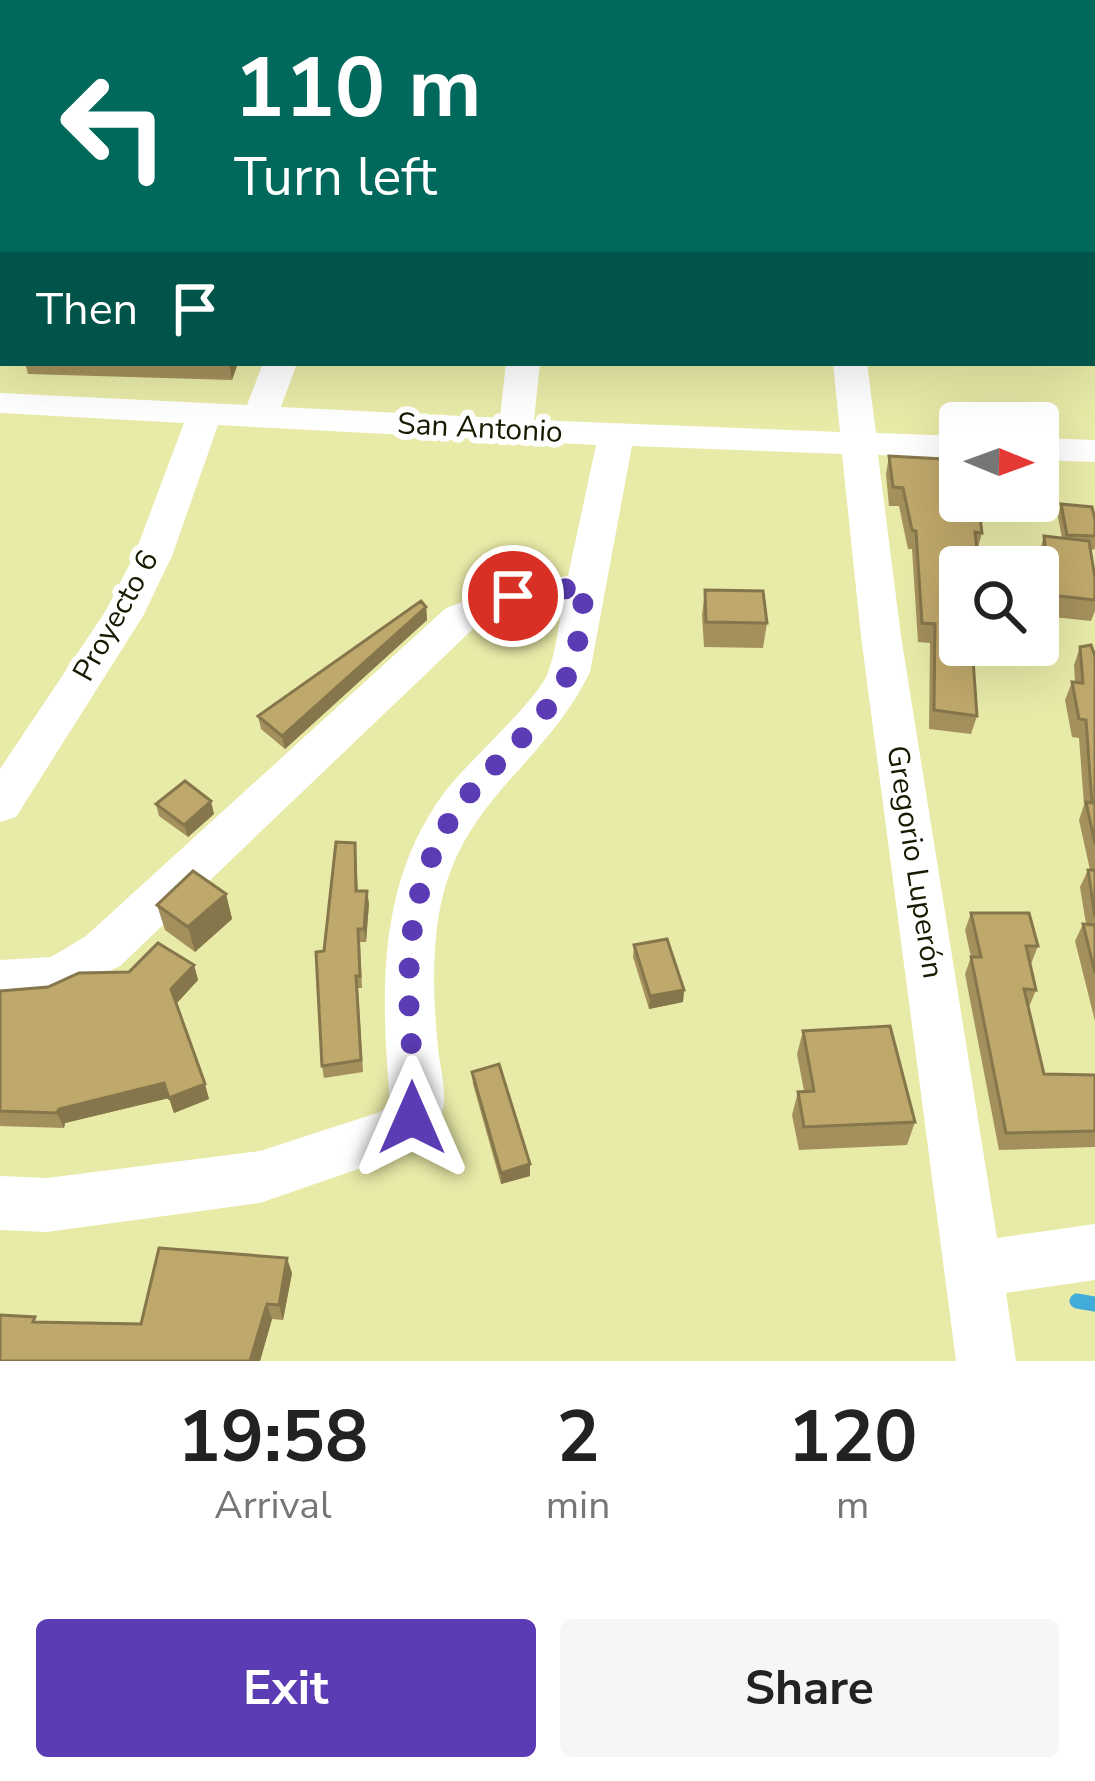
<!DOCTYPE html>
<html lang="en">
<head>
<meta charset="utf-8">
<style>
	body { margin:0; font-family:"Nunito Sans",sans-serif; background:#f6f6f6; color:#222; height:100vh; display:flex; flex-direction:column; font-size:45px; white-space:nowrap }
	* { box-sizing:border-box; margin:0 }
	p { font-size:39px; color:#767676 }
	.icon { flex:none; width:66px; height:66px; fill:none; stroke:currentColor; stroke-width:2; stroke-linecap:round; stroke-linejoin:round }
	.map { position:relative; height:1361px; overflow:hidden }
	.side { display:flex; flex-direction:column; background:#fff; flex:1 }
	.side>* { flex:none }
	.banner { position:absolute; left:0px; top:0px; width:1095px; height:366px; box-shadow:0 12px 48px #0002; background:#00695c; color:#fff; overflow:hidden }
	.needle { width:78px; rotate:91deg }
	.controls { position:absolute; left:939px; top:402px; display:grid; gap:24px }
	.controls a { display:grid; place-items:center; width:120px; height:120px; border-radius:12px; background:#fff; box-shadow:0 12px 48px #0002; font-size:60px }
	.pin { position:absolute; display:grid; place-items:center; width:102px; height:102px; color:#fff; margin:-51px; border:6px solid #fff; border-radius:50%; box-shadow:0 3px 12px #0007 }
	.me { position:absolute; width:132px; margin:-66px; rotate:0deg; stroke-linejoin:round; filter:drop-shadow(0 0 9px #0008) }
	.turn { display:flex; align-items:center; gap:42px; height:252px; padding:0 36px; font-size:54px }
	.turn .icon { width:156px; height:156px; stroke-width:2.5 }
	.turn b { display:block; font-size:84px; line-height:102px }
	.then { display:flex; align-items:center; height:114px; padding:0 36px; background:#0003; gap:24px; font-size:45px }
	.eta { display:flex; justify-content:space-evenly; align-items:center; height:204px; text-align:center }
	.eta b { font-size:72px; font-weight:700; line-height:84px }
	.cta { display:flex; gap:24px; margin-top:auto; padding:24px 36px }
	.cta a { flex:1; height:138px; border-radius:12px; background:#5c3cb4; color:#fff; font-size:48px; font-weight:700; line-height:138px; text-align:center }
	.cta a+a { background:#f6f6f6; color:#222 }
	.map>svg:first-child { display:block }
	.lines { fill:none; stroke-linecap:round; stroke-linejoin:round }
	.stream { stroke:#41acd9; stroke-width:15 }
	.minor { fill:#fff; fill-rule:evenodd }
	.secondary { fill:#fff; fill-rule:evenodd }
	.wall { fill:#a4905c }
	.shaded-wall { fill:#86764b }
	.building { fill:#bfa86b; stroke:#86764b; stroke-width:3 }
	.route { stroke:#5c3cb4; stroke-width:21; stroke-dasharray:0 37.8 }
	.labels { text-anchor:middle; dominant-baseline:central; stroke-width:12; stroke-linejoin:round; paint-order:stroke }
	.street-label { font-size:30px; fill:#191901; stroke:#fff }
</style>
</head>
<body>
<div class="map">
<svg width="1095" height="1361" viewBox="0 0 1095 1361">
	<rect width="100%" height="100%" fill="#e8eaa8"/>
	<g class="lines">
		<!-- stream -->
		<path class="stream" d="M1077,1301L1095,1304"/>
		<!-- minor -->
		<path class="minor" d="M19,0H44L17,3Z
			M336,0H360V3H336Z
			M548,0H572V3H548Z
			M789,0H813V3H789Z
			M1015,0H1039L1040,3H1016Z
			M0,30H3L0,48Z
			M0,169H3V185H0Z
			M1092,213H1095V231H1092Z
			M1092,288H1095V321L1092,320Z
			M3,311V335L0,336V312Z
			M263,363H297L281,407L500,418L506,363H540L534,420L840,432L833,363H867L876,433L960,436V458L878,455L901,636L997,1238L1095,1224V1280L1006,1293L1016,1361H956L861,636L842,454L632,446L590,672C542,771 452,802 437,928C432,968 434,1008 438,1048C440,1065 445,1085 444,1103C442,1121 430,1137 416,1149L260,1203L47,1232L0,1230V1176L47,1178L260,1151L380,1112L390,1103C381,995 376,885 444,793C468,761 533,705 547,675C556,653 558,626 563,603L520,608L474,628L120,966L54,998L0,1002V960L51,957L86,936L446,608L513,583L568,576L596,445L218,425L172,556L143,616L16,817L0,822V769L105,612L134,556L184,423L0,413V393L247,405Z
			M1038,438L1095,440V462L1038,460Z"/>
		<!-- secondary -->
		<path class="secondary" d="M1092,46H1095V68H1092Z"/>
	</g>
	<!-- wall -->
	<path class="wall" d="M177,0H274L273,3H177Z
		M1092,86H1095V206H1092Z
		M25,363H238L232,380L28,374Z
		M889,456L982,533L977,551L960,567L977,716L971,734L929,729L930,643L918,642L912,549H908L899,506H889L886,474Z
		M1061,504L1095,520V548L1094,550L1090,549L1095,578V611L1091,621L1044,616L1038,557L1044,536L1062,538L1058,517Z
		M705,590L767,623L763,648L704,647L702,615Z
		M426,607L427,620L285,749L261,729L258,716Z
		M1080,647L1095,656V1021L1075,941L1083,924H1086L1080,887L1088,870H1090L1079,820L1084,805L1079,738L1072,737L1065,700L1072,682L1075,683L1074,665Z
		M156,804L214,814L188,837L159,816Z
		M355,843L358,891L369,903L366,942H360L362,988H358L363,1072L324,1078L322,1066L324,951Z
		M226,894L232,919L195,952L165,930L157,905Z
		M971,913L1038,946L1031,964L1036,990L1029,1007L1044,1074L1095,1075V1147L999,1150L965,974L971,957L965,930Z
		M634,945L684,990L683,1002L649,1009L633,957Z
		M194,965L198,980L176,1004L209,1099L174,1113L169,1098L65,1123L64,1128L0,1126V991L48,987L129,972Z
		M803,1031L915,1122L907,1145L799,1150L792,1115L798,1092L804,1091L797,1054Z
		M472,1072L530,1164V1176L501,1184L473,1084Z
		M292,1273L283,1320L272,1319L260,1361H0L38,1322L141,1324Z"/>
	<!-- shaded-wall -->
	<path class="shaded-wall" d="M3,142V160L0,163V145Z
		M229,363H238L232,380Z
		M426,607L427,620L285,749L282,736Z
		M211,801L214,814L188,837L184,825Z
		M367,891L369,903L366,942L364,929Z
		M226,894L232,919L195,952L188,927Z
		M194,965L198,980L176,1004L171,989Z
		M684,990L683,1002L649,1009L650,996Z
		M164,1083L169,1098L65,1123L64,1128L57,1113L59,1109Z
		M205,1084L209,1099L174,1113L169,1098Z
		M530,1164V1176L501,1184V1173Z
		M287,1258L292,1273L283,1320L279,1305Z
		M267,1304L272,1319L260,1361H250Z"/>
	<!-- building -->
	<path class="building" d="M177,0H268L177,1Z
		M574,0H648V3H574Z
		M711,0H770V3H711Z
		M3,56V142L0,145V57Z
		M1092,86H1095V183H1093L1092,180Z
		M889,456L960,460V501H978L982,533L975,532L979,567H960V645H972L977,716L934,710L935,624L922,623L916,531L912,530L903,488L893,487Z
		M1061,504L1092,507L1095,520V536L1067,535Z
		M1044,536L1089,541L1095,578V600L1050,595Z
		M705,590L763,591L767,623L706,622Z
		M421,601L426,607L282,736L258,716Z
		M1091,645L1095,656V844L1086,802L1092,803L1086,720L1079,719L1072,682L1083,683L1080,647Z
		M185,781L211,801L184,825L156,804Z
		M336,842L355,843L356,891H367L364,929H358L360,976H356L361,1060L322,1066L316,952L324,951Z
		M1088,870H1095V917Z
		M193,871L226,894L188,927L157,905Z
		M971,913H1029L1038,946H1026L1036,990L1024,989L1044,1074L1095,1075V1131L1006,1133L971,957H981Z
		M1083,924L1095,925V973Z
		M667,939L684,990L650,996L634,945Z
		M158,943L194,965L171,989L205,1084L169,1098L164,1083L59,1109L57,1113L0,1111V991L48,987L79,973L129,972Z
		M890,1026L915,1122L804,1127L798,1092L814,1091L803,1031Z
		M499,1064L530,1164L501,1173L472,1072Z
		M159,1248L287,1258L279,1305L267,1304L250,1361H0V1315L35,1317L33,1322L141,1324Z"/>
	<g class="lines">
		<!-- route -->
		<path class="route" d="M412,1118L417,1105C407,1008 397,915 446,827C477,771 540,734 567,676C580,649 581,616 585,586L513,596"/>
	</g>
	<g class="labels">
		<!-- street labels -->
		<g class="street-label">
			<text transform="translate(480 428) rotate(3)">San Antonio</text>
			<text transform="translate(116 616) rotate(-61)">Proyecto 6</text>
			<text transform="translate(915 862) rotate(81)">Gregorio Luperón</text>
		</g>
	</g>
</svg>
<div class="controls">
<a><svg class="needle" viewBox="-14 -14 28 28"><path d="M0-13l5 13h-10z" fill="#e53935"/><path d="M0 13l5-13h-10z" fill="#767676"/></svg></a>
<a><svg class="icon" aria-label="search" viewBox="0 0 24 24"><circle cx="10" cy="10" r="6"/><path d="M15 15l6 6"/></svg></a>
</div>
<div class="pin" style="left:513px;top:596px;background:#d93025"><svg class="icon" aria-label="arrive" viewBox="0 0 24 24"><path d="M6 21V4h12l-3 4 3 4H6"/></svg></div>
<svg class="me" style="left:412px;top:1118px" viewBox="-20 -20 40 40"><path d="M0-17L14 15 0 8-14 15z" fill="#5c3cb4" stroke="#fff" stroke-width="4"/></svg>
<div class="banner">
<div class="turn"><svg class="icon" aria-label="left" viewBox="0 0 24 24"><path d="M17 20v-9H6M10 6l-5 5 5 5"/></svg><div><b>110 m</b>Turn left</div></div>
<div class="then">Then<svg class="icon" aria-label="arrive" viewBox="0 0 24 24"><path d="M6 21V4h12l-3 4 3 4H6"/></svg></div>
</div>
</div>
<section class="side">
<div class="eta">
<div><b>19:58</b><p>Arrival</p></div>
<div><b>2</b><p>min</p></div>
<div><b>120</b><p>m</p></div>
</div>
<div class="cta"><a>Exit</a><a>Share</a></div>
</section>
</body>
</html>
